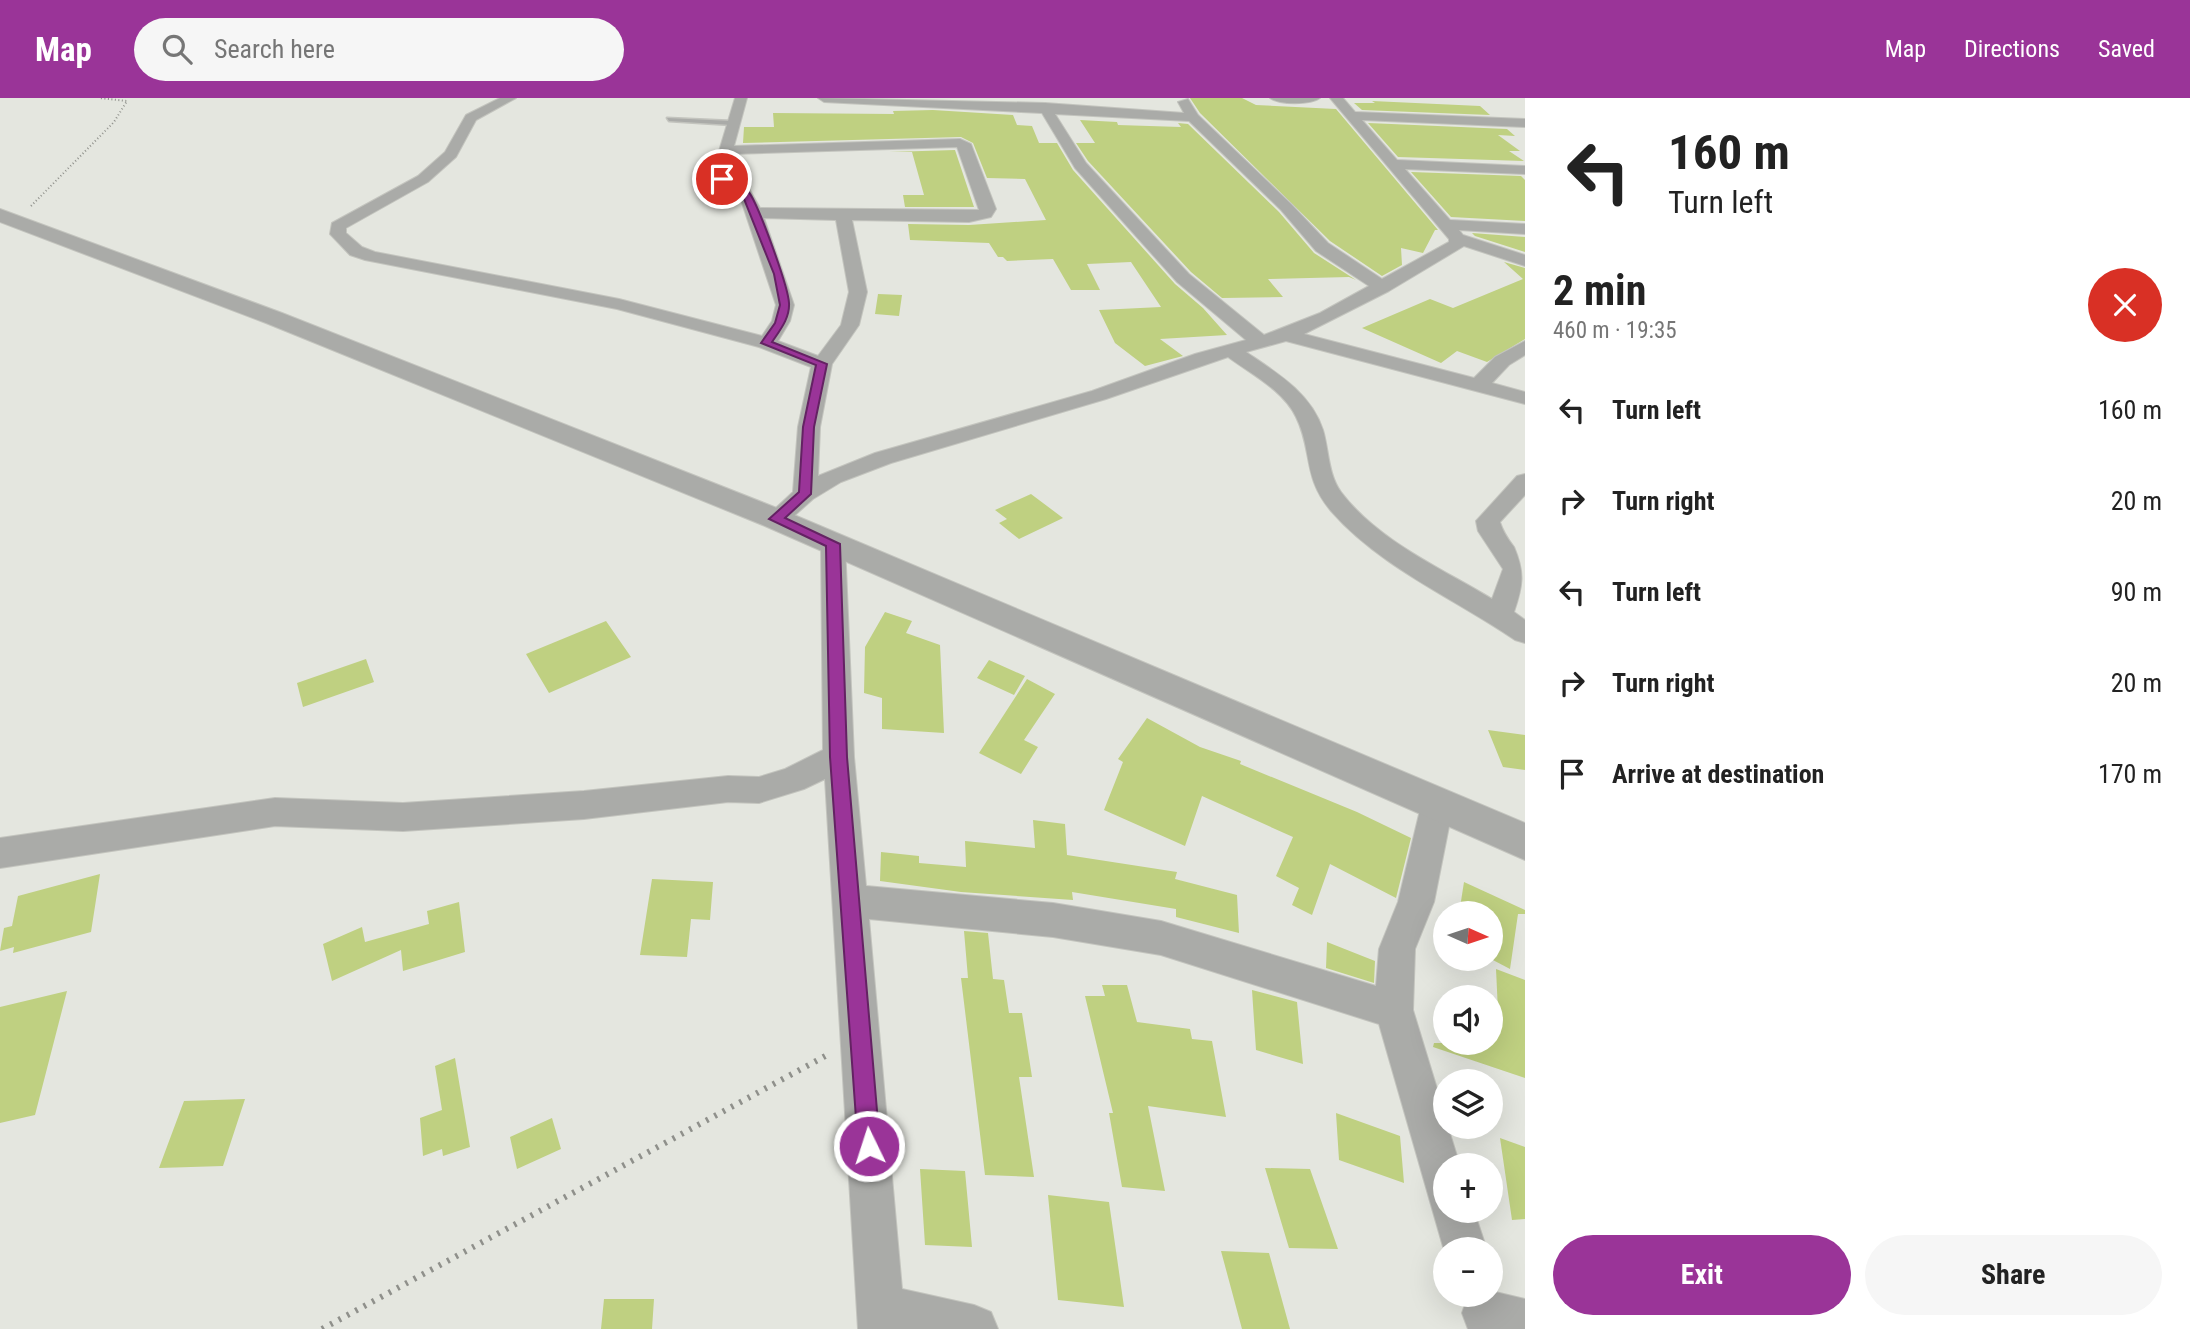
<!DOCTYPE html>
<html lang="en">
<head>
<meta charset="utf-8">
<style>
	body { margin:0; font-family:"Roboto Condensed",sans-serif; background:#f6f6f6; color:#222; height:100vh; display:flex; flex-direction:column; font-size:26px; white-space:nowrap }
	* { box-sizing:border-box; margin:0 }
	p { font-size:23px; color:#767676 }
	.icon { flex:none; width:38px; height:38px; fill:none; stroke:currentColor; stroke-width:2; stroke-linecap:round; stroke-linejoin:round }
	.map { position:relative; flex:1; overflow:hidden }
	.panel { display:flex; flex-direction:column; background:#fff; width:665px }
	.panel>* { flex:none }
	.top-card { background:#fff; color:#222; overflow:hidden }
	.needle { width:46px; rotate:93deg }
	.buttons { position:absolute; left:1433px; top:803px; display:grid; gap:14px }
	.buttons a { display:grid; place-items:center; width:70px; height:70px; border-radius:50%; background:#fff; box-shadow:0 7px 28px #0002; font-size:35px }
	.pin { position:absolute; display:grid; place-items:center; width:60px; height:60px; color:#fff; margin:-30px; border:4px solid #fff; border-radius:50%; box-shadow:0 2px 7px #0007 }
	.me { position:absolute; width:77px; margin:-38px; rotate:356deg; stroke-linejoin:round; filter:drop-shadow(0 0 5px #0008) }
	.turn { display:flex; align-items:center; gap:24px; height:147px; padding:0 28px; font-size:32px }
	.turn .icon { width:91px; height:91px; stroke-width:2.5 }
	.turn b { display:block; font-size:49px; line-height:60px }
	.round { display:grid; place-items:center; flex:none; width:74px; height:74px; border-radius:37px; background:#f6f6f6 }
	.head { display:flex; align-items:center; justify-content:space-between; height:119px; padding:0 28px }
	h1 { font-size:42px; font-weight:700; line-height:52px }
	.button { display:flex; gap:14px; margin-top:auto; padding:14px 28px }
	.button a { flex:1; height:80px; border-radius:42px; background:#9a3498; color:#fff; font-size:28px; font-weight:700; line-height:80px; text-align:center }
	.button a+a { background:#f6f6f6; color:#222 }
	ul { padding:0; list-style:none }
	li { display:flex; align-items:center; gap:21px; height:91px; padding:0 28px }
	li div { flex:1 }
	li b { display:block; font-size:26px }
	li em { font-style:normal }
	header { display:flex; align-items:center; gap:42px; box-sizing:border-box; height:98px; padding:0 35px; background:#9a3498; color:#fff }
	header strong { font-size:33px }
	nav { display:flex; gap:38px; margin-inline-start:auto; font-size:24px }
	.search { width:490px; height:63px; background:#f6f6f6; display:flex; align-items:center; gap:18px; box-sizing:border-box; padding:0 24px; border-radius:38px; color:#767676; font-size:26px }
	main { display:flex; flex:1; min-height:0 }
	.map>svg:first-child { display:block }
	.building { fill:#bfd081 }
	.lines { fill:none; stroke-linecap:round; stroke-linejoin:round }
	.service-casing { stroke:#c3c4be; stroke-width:3 }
	.minor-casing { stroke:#c3c4be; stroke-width:2 }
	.tertiary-casing { stroke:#c3c4be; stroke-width:2 }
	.path-far1 { stroke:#8f908b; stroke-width:2; stroke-dasharray:1 2.5; stroke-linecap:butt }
	.path { stroke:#8f908b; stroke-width:6; stroke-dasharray:2.5 7; stroke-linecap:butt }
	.service { fill:#aaaba8; fill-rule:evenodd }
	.minor { fill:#aaaba8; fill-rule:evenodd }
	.tertiary { fill:#aaaba8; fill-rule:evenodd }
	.route { fill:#9a3498; stroke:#642263; stroke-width:2 }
</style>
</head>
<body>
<header>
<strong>Map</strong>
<div class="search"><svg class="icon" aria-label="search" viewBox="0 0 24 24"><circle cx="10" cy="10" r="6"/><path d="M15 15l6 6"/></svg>Search here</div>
<nav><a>Map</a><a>Directions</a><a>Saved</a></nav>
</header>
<main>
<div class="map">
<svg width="1525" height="1231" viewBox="0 0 1525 1231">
	<rect width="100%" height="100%" fill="#e4e6df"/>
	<!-- building -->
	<path class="building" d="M1190,0H1242L1256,7L1336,11L1438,132H1435L1423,155L1401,150L1402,167L1382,178L1330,143L1200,15Z
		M1372,3L1480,8L1490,17L1362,12L1354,5H1375Z
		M933,12L1013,17L1017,27L1032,28L1039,45H1057L1073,72L1175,186L1203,210L1227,237L1160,241L1183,258L1145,268L1115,245L1099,212L1161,209L1131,164L1087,166L1100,192H1071L1053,161L1007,163L1003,159H998L989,145L910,142L908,126L969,127L1046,122L1025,81L987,80L973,45L961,39L743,45L744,29H774L773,15L894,16L893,13Z
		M1080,22L1117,24L1118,27L1181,29L1178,25L1188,26L1279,114L1314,155L1356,182L1349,179L1268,181L1283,199L1222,200L1191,174L1088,63L1076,45H1095Z
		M1368,25L1507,31L1515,38L1498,37L1520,53H1509L1524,63L1398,59Z
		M955,52L974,109H905L903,97H924L912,54H889Z
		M1411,74L1521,78L1525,82V123L1451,119Z
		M1472,135L1525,139V154L1475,138Z
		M1504,164L1525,170V241L1487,264L1457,253L1441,265L1362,230L1430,201L1453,210L1523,181Z
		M878,196L902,197L899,218L875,216Z
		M1031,396L1063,420L1019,441L999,425L1007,421L995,412Z
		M885,514L912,523L906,535L940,547L944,635L882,631V600L864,595L865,549Z
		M606,523L631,559L549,595L526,556Z
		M366,561L374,584L303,609L297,585Z
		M989,562L1025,578L1014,597L977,580Z
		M1027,581L1055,596L1024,642L1038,649L1021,676L979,655Z
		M1147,620L1200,649L1241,663L1240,666L1357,714L1411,740L1396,800L1330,766L1312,817L1292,807L1299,790L1276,778L1293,739L1202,698L1185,748L1104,712L1123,664L1118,661Z
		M1488,632L1525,637V672L1503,669Z
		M1033,722L1065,726L1067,757L1177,774L1175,781L1237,797L1239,835L1176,819V811L1072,794L1073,802L961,794L880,783L881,754L919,758V765L966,769L965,743L1035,750Z
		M100,776L91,834L13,855L14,849L0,853L4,830L12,828L18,798Z
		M652,781L713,784L710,822L691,821L687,859L640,857Z
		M1464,784L1525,812V816H1518L1510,871L1491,861V816H1459Z
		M459,804L465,854L403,873L401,852L332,883L323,846L362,829L365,844L429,826L427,813Z
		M964,833L988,835L993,881L1004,882L1009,915H1022L1032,979H1019L1034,1079L985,1077L961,880H968Z
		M1327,844L1375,863L1374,885L1326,870Z
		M1496,871L1525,882V980L1433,949L1434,945H1491V931L1499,934Z
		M1102,887H1127L1137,924L1190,931L1192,941L1212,943L1226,1019L1148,1008L1165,1093L1122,1089L1109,1015H1113L1085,898H1105Z
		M1252,892L1297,904L1303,966L1256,952Z
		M67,893L35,1017L0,1025V909Z
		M455,960L470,1049L443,1058L442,1051L423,1058L420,1020L442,1012L435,968Z
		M245,1001L223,1068L159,1070L184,1003Z
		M1336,1015L1400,1038L1404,1085L1339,1062Z
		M552,1020L561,1051L517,1071L510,1039Z
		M1500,1040L1525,1049V1121L1512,1122Z
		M1265,1070L1310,1071L1338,1151L1289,1150Z
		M920,1071L965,1073L972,1149L925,1147Z
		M1048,1097L1109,1104L1124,1209L1058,1202Z
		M1221,1153L1269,1155L1290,1231H1242Z
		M604,1201H654L652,1231H601Z"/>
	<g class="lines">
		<defs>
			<path id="service" d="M667,20L732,23L735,25L732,27L669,23Z"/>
			<path id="minor" d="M500,0H516L476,22L456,59L428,84L346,130V135L362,149L375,154L619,201L762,238L772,223L776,207L741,102L735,94L717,84L713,73L735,0H747L734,48L960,41L971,46L996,111L991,119L969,124L852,122L867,194L859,227L832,266L820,329L818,378L875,355L1092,293L1195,256L1246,242L1177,184L1075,70L1042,15L824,4L818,0L1045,5L1184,15L1178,4L1188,1L1198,17L1291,106L1328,145L1382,181L1449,144V141L1330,0H1343L1355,14L1525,21V29L1362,22L1397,62L1525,68V76L1405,71L1450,122L1525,126V136L1459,132L1463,137L1525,157V168L1464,148L1389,193L1304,236L1474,280L1495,259L1525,243V257L1509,267L1492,285L1525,294V306L1286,243L1246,254C1277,275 1311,295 1323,332C1329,352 1328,376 1341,394C1378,443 1441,470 1492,501L1503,471L1478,433L1476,423L1517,378L1525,376V397L1500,424C1503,434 1508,441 1514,449C1525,475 1523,487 1514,514L1525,522V545L1515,542C1454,500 1381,470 1331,413C1302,379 1313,353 1296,319C1283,292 1251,276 1228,259L1106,301L891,365L841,384L813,401L785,426H767L764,421L793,394L798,329L811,269L759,249L617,211L365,162L350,157L330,136L332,125L418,78L445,54L466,17ZM1055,16L1189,23L1281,112L1316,153L1369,188L1320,215L1264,237L1189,176L1086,65ZM957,49L979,112L760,110L748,89L729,79L732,56ZM764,120L836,122L849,194L841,227L818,258L778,243L790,223L794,207Z
				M1270,0H1320C1311,7 1279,7 1270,0Z
				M833,438L842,440L845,446L854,659L866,788L1053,805L1161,823L1376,888L1379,851L1398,804L1421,708L1426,698L1437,694L1448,698L1453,708L1434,804L1415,851L1413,912L1446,1020V1029H1448L1460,1068H1446V1113H1474L1487,1152H1446V1159L1379,926L1161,857L1053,839L869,821L902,1191L974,1207L991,1214L998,1231H858L825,681L804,691L759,705L728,704L584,721L403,733L275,728L0,770V740L275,700L403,705L584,693L728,678L759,679L785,671L823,652L821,446L824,440Z
				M1491,1193L1525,1201V1231H1468L1462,1215L1468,1198L1491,1197Z"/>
			<path id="tertiary" d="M0,111L282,215L787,414L1525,725V762L765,428L266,225L0,124Z"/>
		</defs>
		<!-- service casing -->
		<use href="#service" class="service-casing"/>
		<!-- minor casing -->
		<use href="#minor" class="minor-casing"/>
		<!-- tertiary casing -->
		<use href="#tertiary" class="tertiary-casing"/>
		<!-- path-far1 -->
		<path class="path-far1" d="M31,108L114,24L127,3L99,0"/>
		<!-- path -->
		<path class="path" d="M322,1231L829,956"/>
		<!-- service -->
		<use href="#service" class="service"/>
		<!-- minor -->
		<use href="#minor" class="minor"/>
		<!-- tertiary -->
		<use href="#tertiary" class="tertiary"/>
	</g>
	<!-- route -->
	<path class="route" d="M720,80C727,79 743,87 748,93C758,105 788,188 789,205C790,220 780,232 772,244L827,266L814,329L811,396L785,420L840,446L847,659L880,1048L877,1056L869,1059L861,1056L858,1048L830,659L826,448L769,421L799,394L803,329L816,267L761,245L775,225L780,207L774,176L742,96L720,83Z"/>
</svg>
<div class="buttons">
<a><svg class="needle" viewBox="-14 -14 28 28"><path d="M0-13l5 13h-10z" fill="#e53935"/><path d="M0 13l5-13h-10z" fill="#767676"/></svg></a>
<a><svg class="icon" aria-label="sound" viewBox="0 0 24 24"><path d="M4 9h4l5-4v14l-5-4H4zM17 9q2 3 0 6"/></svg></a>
<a><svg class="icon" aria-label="layers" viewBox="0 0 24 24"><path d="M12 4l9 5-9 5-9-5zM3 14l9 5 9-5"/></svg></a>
<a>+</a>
<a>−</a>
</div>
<div class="pin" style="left:722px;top:81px;background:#d93025"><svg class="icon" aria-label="arrive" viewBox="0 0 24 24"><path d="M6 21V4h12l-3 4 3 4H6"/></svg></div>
<svg class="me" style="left:869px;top:1048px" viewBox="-20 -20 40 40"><circle r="17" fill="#9a3498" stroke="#fff" stroke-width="3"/><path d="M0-11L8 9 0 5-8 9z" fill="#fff"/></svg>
</div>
<section class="panel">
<div class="top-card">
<div class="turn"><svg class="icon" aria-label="left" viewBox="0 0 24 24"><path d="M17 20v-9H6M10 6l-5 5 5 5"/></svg><div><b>160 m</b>Turn left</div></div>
</div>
<div class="head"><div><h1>2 min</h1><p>460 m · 19:35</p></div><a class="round" style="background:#d93025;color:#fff"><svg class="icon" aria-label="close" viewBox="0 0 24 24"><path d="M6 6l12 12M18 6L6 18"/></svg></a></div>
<ul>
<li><svg class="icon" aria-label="left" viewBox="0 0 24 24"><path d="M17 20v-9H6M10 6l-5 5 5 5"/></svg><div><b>Turn left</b></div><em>160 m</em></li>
<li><svg class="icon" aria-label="right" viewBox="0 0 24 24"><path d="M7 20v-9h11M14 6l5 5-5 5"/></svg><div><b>Turn right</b></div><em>20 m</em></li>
<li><svg class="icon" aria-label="left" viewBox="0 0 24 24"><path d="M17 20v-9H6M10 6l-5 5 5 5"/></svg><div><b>Turn left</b></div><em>90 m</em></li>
<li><svg class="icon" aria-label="right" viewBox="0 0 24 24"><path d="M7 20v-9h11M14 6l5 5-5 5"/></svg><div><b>Turn right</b></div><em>20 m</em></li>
<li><svg class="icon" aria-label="arrive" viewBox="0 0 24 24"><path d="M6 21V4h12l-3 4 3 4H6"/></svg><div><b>Arrive at destination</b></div><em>170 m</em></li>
</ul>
<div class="button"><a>Exit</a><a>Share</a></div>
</section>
</main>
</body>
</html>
